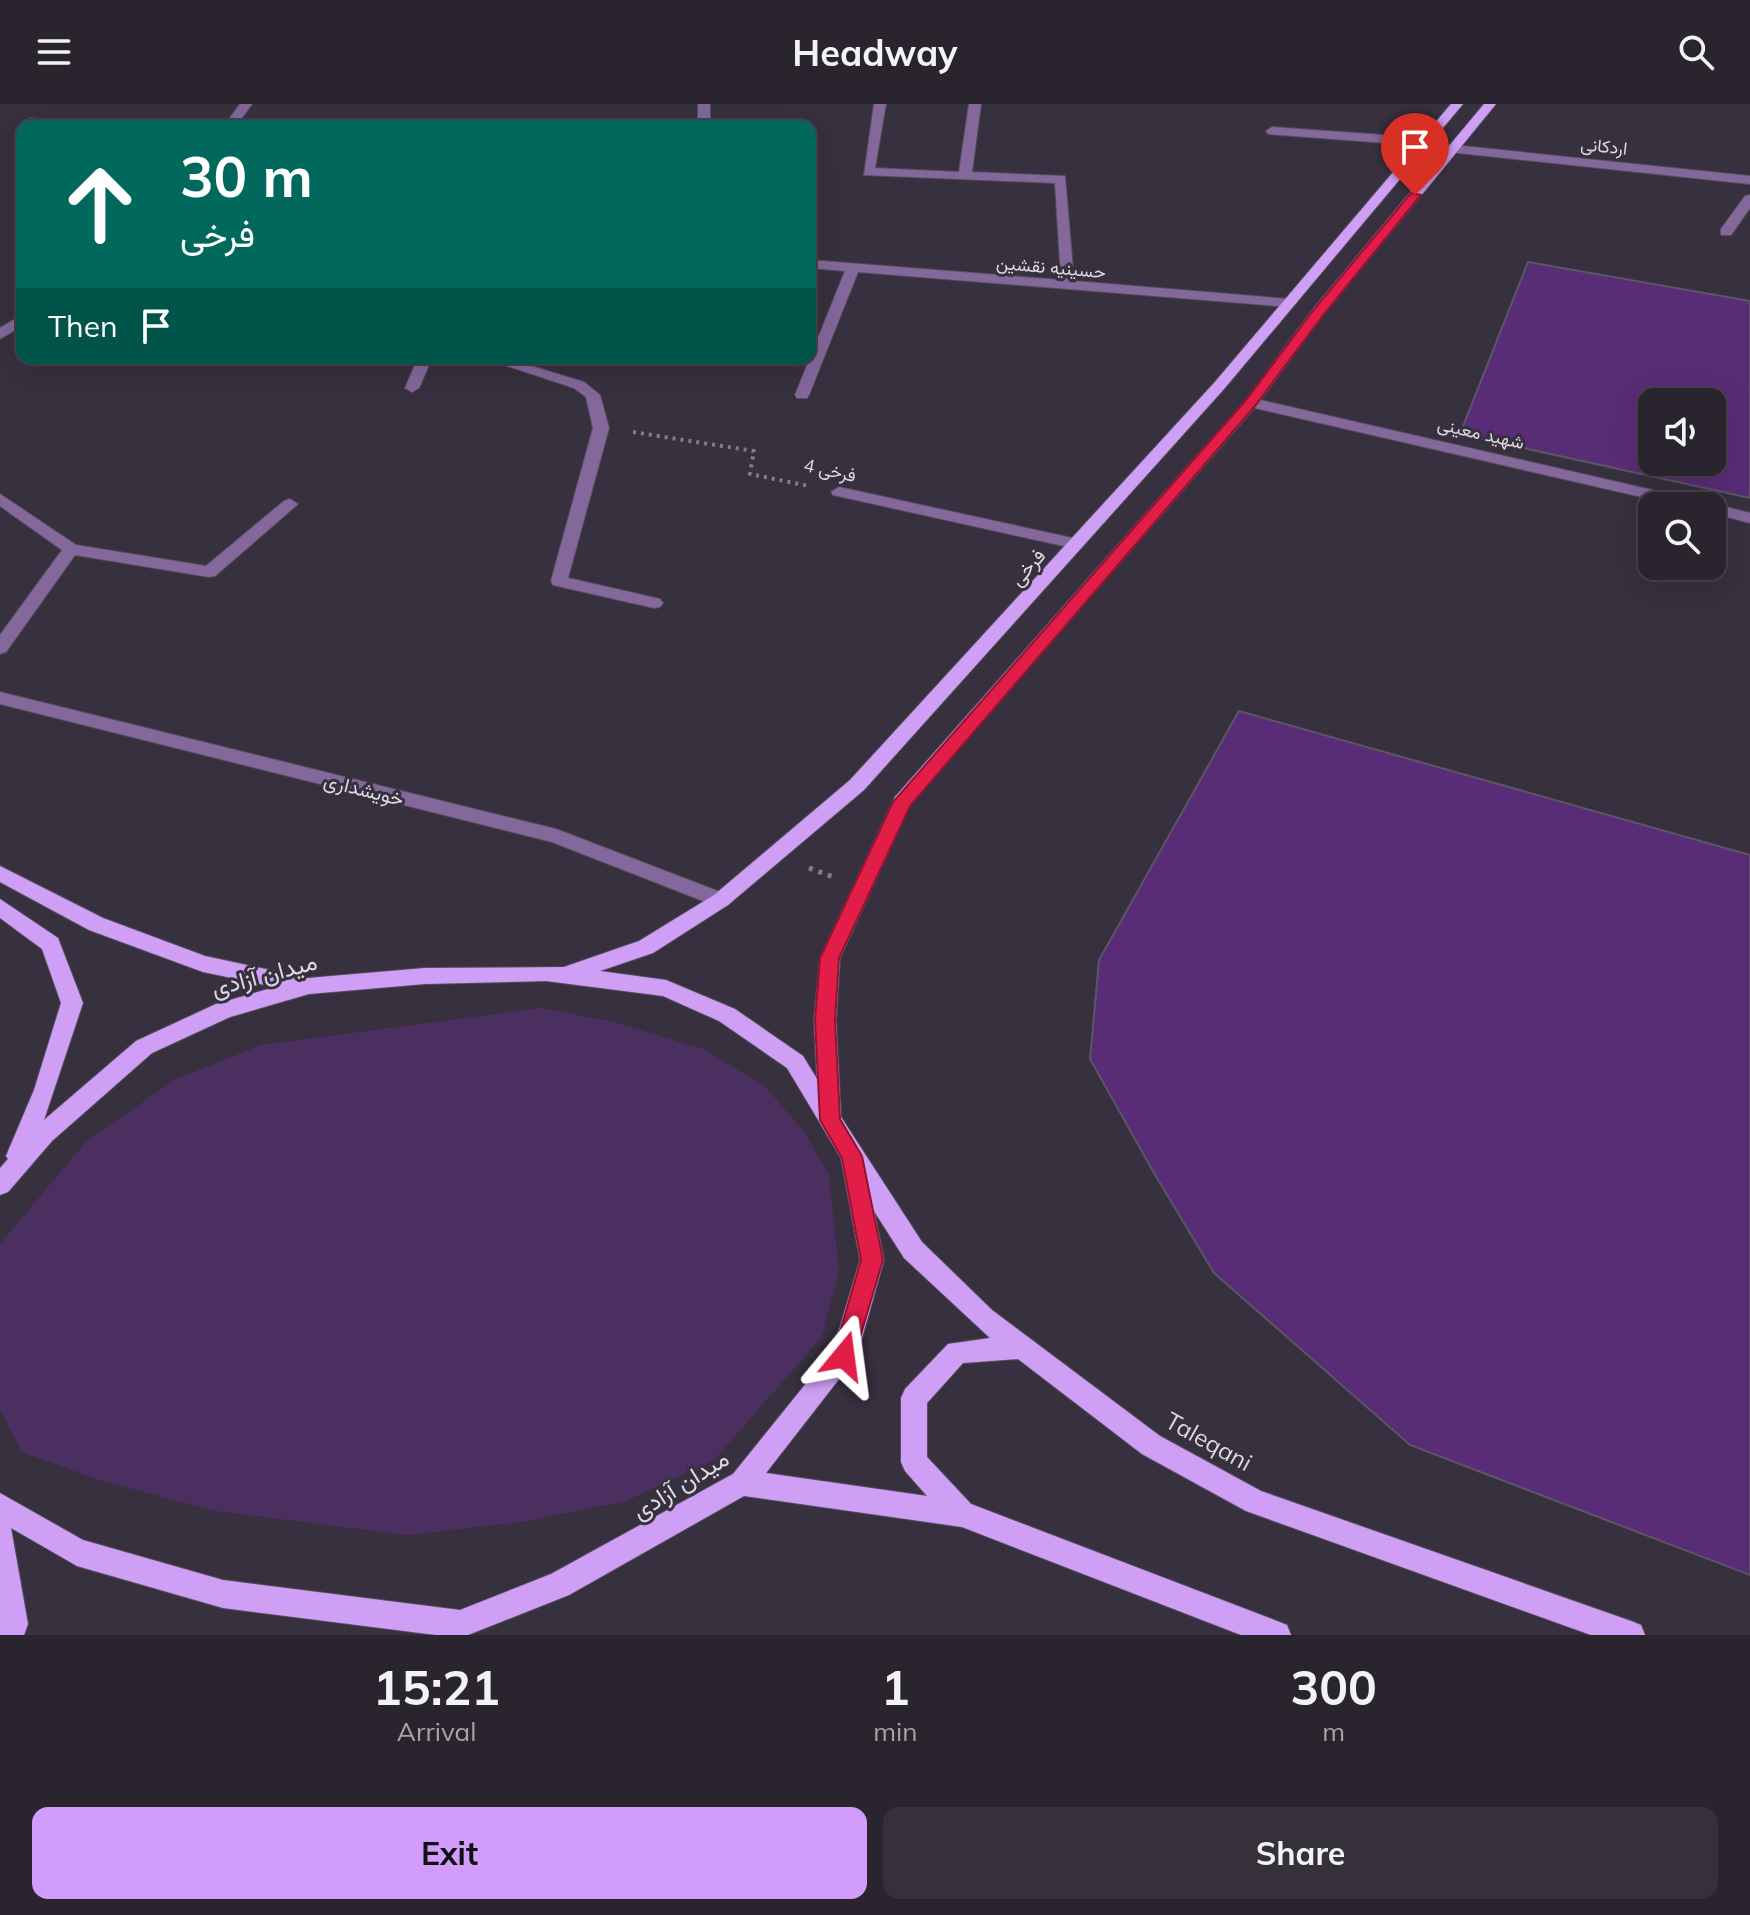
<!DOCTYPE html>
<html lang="en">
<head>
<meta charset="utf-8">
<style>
	body { margin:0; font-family:Mulish,Vazirmatn,sans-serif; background:#35303a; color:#f1f3f6; height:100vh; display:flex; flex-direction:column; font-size:30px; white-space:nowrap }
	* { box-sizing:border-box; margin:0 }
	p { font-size:26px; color:#a5a4aa }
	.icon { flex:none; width:44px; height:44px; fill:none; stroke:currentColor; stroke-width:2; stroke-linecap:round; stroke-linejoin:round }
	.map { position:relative; height:1531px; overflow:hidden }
	.side { display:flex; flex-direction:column; background:#29242e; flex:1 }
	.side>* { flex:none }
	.top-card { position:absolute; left:16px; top:16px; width:800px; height:244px; border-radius:16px; box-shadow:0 8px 32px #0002,0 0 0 2px #45414a; background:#00695c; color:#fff; overflow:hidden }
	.fabs { position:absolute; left:1638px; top:284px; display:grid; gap:16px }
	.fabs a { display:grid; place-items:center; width:88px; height:88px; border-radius:16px; background:#29242e; box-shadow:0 8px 32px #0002,0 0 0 2px #45414a; font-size:40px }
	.pin { position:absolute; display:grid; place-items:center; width:68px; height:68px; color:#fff; margin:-82px -34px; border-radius:50% 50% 50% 0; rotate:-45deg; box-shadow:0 0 8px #0007 }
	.pin .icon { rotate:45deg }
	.me { position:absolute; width:88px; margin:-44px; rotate:16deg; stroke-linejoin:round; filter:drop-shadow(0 0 6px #0008) }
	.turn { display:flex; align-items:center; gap:28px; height:168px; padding:0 32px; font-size:36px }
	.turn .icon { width:104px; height:104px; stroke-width:2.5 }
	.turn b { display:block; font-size:56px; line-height:68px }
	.then { display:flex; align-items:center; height:76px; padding:0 32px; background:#0003; gap:16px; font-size:30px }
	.eta { display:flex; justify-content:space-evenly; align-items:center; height:136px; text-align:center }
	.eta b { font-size:48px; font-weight:700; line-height:56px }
	.action { display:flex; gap:16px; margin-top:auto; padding:16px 32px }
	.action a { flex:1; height:92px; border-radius:16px; background:#d29cfd; color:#111; font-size:32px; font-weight:700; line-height:92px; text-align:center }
	.action a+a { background:#35303a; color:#f1f3f6 }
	header { display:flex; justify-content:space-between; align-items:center; height:104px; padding:0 32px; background:#29242e; font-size:36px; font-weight:700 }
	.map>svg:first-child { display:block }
	.green { fill:#4c2f61 }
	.building { fill:#592c77; stroke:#5d5564; stroke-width:2; fill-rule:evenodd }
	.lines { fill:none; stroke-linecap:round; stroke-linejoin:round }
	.minor-casing { stroke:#554e5b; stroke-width:2 }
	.major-casing { stroke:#554e5b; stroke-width:2 }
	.path-far1 { stroke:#837d89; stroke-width:4; stroke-dasharray:3 5; stroke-linecap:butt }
	.path { stroke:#837d89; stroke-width:5; stroke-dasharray:4 6; stroke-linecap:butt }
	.minor { fill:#84679b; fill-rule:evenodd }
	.major { fill:#ce9ff4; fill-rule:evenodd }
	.route { fill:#e11d48; stroke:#92132f; stroke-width:2 }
	.labels { text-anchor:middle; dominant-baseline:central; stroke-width:6; stroke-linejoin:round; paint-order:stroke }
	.far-street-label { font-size:18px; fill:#ddd8e1; stroke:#37303e }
	.street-label { font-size:20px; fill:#ddd8e1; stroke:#37303e }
	.near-street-label { font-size:24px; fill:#ddd8e1; stroke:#37303e }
</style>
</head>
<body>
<header><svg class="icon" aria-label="menu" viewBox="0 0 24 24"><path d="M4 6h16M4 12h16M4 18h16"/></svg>Headway<svg class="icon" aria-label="search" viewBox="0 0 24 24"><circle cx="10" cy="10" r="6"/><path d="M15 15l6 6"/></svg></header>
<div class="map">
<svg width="1750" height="1531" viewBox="0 0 1750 1531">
	<rect width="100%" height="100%" fill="#37303e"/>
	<!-- green -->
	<path class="green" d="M542,904L614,918L703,945L765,982L804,1028L829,1071L839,1168L821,1234L714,1356L626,1397L522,1418L407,1431L216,1407L102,1377L22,1348L0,1305V1140L85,1039L174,976L261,941Z"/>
	<!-- building -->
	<path class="building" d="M1528,158L1750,197V394L1460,330ZM1652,298H1712V358H1652Z
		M1239,607L1750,751V1471L1410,1341L1214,1169L1154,1069L1090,955L1099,856Z"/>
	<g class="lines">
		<defs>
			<path id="minor" d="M240,0H252L236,22H224Z
				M698,0H710V22H698Z
				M874,0H886L875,64L959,68L969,0H981L972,68L1065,72L1074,177L1289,195L1296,199L1289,203L858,168L809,291L807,294H797L795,291L845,167L810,164V156L1061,176L1055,79L864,71Z
				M31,14L54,19L56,22L27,21L25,18Z
				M1272,23L1426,34L1432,38L1426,42L1268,30L1266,27Z
				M1453,41L1750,72V80L1449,48V42Z
				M1750,91V104L1731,131H1721V125L1745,92Z
				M22,211V222L0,235V224Z
				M418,254H432L419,284L412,288L405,284Z
				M483,254H505L584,278L600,291L609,324L568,474L660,495L663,499L660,503L654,504L553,481L551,477L593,324L586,293L574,284Z
				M1251,294L1718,401L1750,409V419L1712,409V402H1681L1246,302L1243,299Z
				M839,383L1077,435L1085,440L1077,445L833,391L831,388Z
				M0,390L76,441L206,462L284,397L290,395L298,400L215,472L209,473L75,451L6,548L0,550V531L62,446L0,402Z
				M0,588L556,725L728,791L731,796L728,801L721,804L552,738L0,600Z"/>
			<path id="major" d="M1451,0H1463L1224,285L864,686L728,801L653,849L600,867L666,876L735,905L803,952L817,975L814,916L820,854L895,693L1246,296L1314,204L1484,0H1496L1324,210L1256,302L910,701L840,854L836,916L841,1013L922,1138L992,1206L1160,1332L1261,1387L1631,1517L1641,1521L1645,1531H1591L1246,1407L1142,1350L1018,1255L963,1259L927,1299V1353L971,1400L1277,1517L1287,1521L1291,1531H1241L962,1423L744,1392L569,1491L468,1531H436L223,1504L77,1462L11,1424L28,1520L24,1531H0V1389L83,1436L223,1476L460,1506L551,1470L733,1370L833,1246L860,1156L841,1054L787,964L719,917L663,892L546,877L425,880L309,890L230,913L152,949L52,1037L8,1088L0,1091V1064L8,1055L6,1052L34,986L61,899L42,845L0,814V795L58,834L83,899L44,1016L136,937L216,900L275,883L203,868L89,826L0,778V762L103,814L205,852L308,874L425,864L564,863L639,837L714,791L850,676L1214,279ZM874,1107L904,1154L990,1234L948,1240L905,1285L901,1294V1358L905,1367L927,1392L766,1369L857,1252L884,1156Z"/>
		</defs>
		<!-- minor casing -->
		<use href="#minor" class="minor-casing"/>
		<!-- major casing -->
		<use href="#major" class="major-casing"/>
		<!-- path-far1 -->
		<path class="path-far1" d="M633,328L754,347L750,370L809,382"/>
		<!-- path -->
		<path class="path" d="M809,764L833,773"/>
		<!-- minor -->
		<use href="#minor" class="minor"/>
		<!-- major -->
		<use href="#major" class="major"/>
	</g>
	<!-- route -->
	<path class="route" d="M1411,89L1421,91L1324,210L1255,302L910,702L839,854L835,916L840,1015L862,1052L883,1156L852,1260L844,1263L836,1260L833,1252L861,1156L842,1054L820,1016L815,916L820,854L893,698L1246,296L1315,204Z"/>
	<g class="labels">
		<!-- far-street labels -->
		<g class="far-street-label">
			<text transform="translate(1604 42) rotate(6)">اردکانی</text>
			<text transform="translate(1051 163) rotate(5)">حسینیه نقشین</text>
			<text transform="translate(1481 329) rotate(13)">شهید معینی</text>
			<text transform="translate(830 366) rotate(12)">فرخی 4</text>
		</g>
		<!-- street labels -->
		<g class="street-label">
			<text transform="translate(1027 463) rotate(-48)">فرخی</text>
			<text transform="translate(364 685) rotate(14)">خویشداری</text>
		</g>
		<!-- near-street labels -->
		<g class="near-street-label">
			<text transform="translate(264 870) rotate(-15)">میدان آزادی</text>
			<text transform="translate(1209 1337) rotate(29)">Taleqani</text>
			<text transform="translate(680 1380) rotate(-32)">میدان آزادی</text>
		</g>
	</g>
</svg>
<div class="fabs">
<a><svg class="icon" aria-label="sound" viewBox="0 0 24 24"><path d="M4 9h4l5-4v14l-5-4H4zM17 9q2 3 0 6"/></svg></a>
<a><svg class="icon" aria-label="search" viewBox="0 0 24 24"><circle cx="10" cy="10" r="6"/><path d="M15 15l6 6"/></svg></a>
</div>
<div class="pin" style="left:1415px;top:91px;background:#d93025"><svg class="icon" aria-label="arrive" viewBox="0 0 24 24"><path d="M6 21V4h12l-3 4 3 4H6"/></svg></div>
<svg class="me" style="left:844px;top:1252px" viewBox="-20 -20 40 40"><path d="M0-17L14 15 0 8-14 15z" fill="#e11d48" stroke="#fff" stroke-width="4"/></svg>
<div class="top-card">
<div class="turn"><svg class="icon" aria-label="ahead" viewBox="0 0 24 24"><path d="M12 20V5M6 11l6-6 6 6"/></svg><div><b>30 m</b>فرخی</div></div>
<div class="then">Then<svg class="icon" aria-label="arrive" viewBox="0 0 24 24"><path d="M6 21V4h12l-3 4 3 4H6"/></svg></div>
</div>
</div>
<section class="side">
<div class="eta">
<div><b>15:21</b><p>Arrival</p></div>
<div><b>1</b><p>min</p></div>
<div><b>300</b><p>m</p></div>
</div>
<div class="action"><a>Exit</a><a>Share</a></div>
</section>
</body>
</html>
